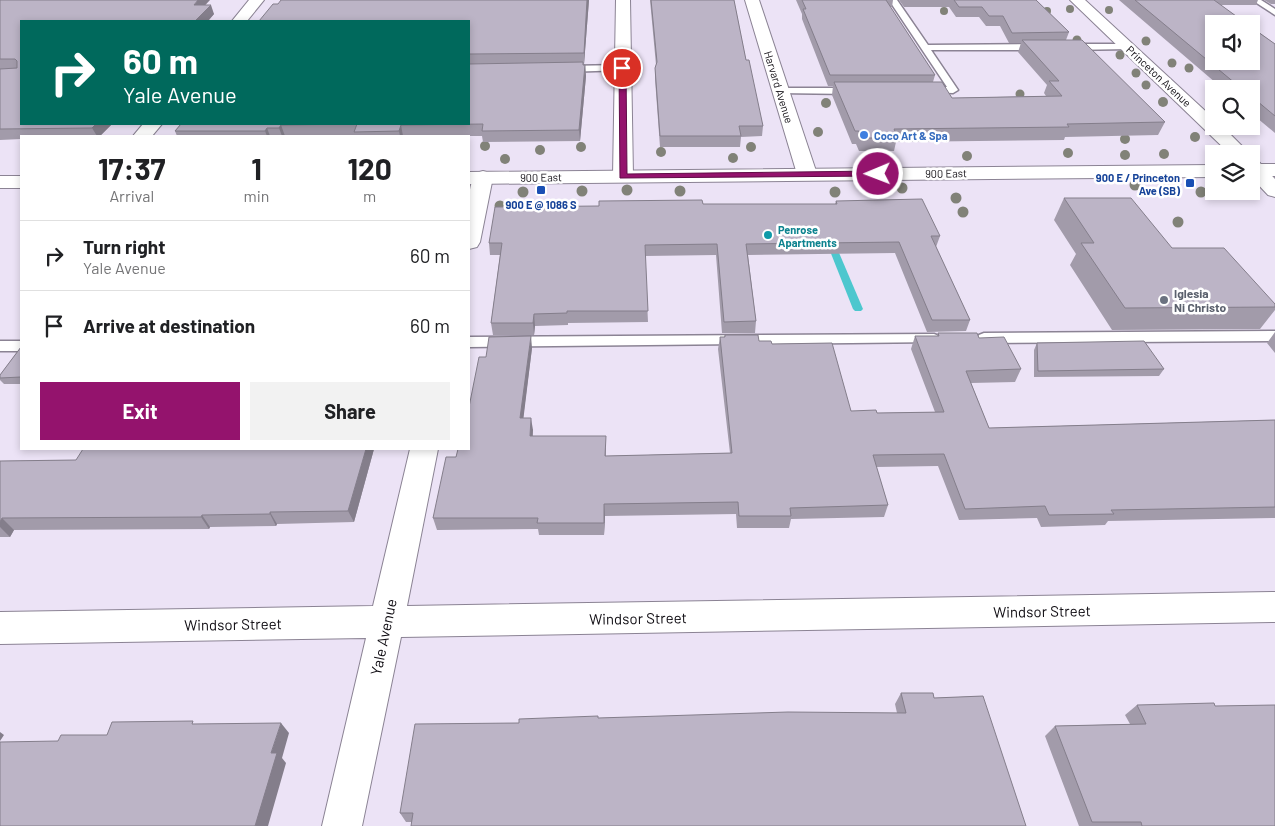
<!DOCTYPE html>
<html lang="en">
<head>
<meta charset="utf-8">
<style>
	body { margin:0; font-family:Barlow,sans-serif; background:#f2f2f2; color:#202124; height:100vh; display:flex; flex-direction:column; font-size:19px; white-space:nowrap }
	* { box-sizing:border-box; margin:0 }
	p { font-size:16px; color:#757577 }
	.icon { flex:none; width:28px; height:28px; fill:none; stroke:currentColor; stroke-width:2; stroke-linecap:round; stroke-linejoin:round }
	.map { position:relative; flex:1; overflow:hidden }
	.panel { position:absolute; left:20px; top:135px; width:450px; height:315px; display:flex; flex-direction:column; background:#fff; border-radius:0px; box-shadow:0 2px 8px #0003 }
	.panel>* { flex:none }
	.banner { position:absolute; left:20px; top:20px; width:450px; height:105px; border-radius:0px; box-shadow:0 2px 8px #0003; background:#00695c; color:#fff; overflow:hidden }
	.controls { position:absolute; left:1205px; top:15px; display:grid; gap:10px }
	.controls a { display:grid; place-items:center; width:55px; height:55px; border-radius:0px; background:#fff; box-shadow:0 2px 8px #0003; font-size:25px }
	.pin { position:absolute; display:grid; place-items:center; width:42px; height:42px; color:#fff; margin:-21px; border:2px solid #fff; border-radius:50%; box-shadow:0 1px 5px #0007 }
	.me { position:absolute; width:55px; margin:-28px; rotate:269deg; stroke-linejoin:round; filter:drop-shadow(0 0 4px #0008) }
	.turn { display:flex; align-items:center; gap:18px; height:105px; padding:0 20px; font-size:22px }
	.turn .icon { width:65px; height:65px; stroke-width:2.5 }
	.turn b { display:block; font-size:35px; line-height:42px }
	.eta { display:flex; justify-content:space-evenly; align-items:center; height:85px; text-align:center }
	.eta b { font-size:30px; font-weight:700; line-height:35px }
	.button { display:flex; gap:10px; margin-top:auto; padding:10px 20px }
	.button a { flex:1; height:58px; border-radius:0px; background:#94136d; color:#fff; font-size:20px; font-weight:700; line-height:58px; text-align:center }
	.button a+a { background:#f2f2f2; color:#202124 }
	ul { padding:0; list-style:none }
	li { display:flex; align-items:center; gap:15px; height:70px; padding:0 20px; border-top:1px solid #e0e0e0 }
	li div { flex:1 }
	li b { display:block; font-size:19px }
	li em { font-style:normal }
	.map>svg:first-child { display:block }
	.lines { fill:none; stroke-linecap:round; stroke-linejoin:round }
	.stream { fill:#4dc7ce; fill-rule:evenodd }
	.lane-casing { stroke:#8b8394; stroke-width:3 }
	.street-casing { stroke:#8b8394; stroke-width:2 }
	.secondary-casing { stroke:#8b8394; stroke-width:2 }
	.lane { fill:#fff; fill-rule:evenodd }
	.street { fill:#fff; fill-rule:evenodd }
	.secondary { fill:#fff; fill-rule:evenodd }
	.tree { fill:#818278 }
	.wall { fill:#a29baa }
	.shaded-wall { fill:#847e8b }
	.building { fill:#bcb4c6; stroke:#847e8b }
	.route { fill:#94136d; stroke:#600c47 }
	.shop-dot { fill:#3f7fe0; stroke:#fff; stroke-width:2 }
	.transit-dot { fill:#1a4fb4; stroke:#fff; stroke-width:2 }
	.culture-dot { fill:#0f9aa8; stroke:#fff; stroke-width:2 }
	.worship-dot { fill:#6b7280; stroke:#fff; stroke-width:2 }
	.labels { text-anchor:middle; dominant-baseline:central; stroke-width:5; stroke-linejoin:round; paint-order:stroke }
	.far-street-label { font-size:11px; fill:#0f0c12; stroke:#fff }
	.far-shop-label { font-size:11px; font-weight:bold; fill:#366cbe; stroke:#fff; text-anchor:start }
	.far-transit-label { font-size:11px; font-weight:bold; fill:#164399; stroke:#fff; text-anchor:end }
	.far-culture-label { font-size:11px; font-weight:bold; fill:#0d838f; stroke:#fff; text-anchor:start }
	.worship-label { font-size:12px; font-weight:bold; fill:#5b616d; stroke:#fff; text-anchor:start }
	.near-street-label { font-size:15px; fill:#0f0c12; stroke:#fff }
</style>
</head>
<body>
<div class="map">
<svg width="1275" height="826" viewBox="0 0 1275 826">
	<rect width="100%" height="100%" fill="#ece3f6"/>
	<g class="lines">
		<!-- stream -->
		<path class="stream" d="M830,238L834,241L863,309L861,311H855L853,309L826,241Z"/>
		<defs>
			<path id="lane" d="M889,0H897L928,45L1040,44L1044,47L1040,50H931L958,90L953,93L924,92L922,90L927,87H947Z
				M1252,0H1261L1275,9V15Z
				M1127,44L1131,47L1130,49L1068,50L1064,47L1068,44Z
				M623,65L627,68L626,70L565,72L561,69L565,66Z
				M781,88H852L857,91L852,94L778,93V89Z
				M1275,331V341L984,343L979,341L977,338L979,335L984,333Z
				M934,334L939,336L941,339L939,342L469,347V337Z
				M0,341H21V351H0Z"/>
			<path id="street" d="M249,0H264L247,21H232Z
				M616,0H630L633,176L630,180L623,182L616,180L613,176Z
				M745,0H759L817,174L814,178L807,180L800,178L797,174Z
				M1070,0H1085L1214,119V126H1222L1250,154H1230Z
				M143,124H162L152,136H133Z
				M1251,159L1258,161L1275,179V197L1268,195L1251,177Z
				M483,171L490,173L493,177L480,242L477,247L469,249C468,229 465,189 476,173Z
				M410,449H438L407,606L1275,592V622L401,637L362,826H322L366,638L0,644V612L373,606Z"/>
			<path id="secondary" d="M1251,164H1275V176H1251Z
				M1214,165V177L469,184V172Z
				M0,176H21V188H0Z"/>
		</defs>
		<!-- lane casing -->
		<use href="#lane" class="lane-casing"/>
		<!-- street casing -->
		<use href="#street" class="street-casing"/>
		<!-- secondary casing -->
		<use href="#secondary" class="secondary-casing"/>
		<!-- lane -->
		<use href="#lane" class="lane"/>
		<!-- street -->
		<use href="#street" class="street"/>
		<!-- secondary -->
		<use href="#secondary" class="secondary"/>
	</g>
	<!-- trees -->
	<g class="tree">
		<circle cx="1070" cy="9" r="4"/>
		<circle cx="1109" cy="10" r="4"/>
		<circle cx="944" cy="11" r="4"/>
		<circle cx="1047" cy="11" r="4"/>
		<circle cx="1077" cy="40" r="4.5"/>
		<circle cx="1146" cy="41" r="4.5"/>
		<circle cx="1120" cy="55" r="4.5"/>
		<circle cx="1172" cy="63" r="4.5"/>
		<circle cx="1189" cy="68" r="4.5"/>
		<circle cx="1136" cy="73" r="4.5"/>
		<circle cx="1146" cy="85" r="4.5"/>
		<circle cx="1020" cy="94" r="4.5"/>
		<circle cx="1163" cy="102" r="5"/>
		<circle cx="826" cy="103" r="5"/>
		<circle cx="818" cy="132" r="5"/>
		<circle cx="1195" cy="137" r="5"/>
		<circle cx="1125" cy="139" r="5"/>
		<circle cx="485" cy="146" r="5"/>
		<circle cx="581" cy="147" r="5"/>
		<circle cx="751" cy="147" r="5"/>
		<circle cx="540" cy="150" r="5"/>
		<circle cx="661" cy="152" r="5"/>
		<circle cx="1068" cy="153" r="5"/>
		<circle cx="1164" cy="154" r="5"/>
		<circle cx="1125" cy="155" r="5"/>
		<circle cx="967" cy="156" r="5"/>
		<circle cx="733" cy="158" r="5"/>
		<circle cx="505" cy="159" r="5"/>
		<circle cx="1135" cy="185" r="5.5"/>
		<circle cx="902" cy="188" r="5.5"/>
		<circle cx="627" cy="190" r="5.5"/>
		<circle cx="582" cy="191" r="5.5"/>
		<circle cx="680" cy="191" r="5.5"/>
		<circle cx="523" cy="192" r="5.5"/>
		<circle cx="835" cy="192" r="5.5"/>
		<circle cx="1201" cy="192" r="5.5"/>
		<circle cx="956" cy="198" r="5.5"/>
		<circle cx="500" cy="206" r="5.5"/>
		<circle cx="963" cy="212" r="5.5"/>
		<circle cx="1178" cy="222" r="5.5"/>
	</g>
	<!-- wall -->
	<path class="wall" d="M0,0L206,5L214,14L208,21H21V124H112L100,136H21V139L0,140Z
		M589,0L584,64H583V65H585L586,76L580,141L483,142L482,136H177L175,131L181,124H469V21Z
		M650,0H734L746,60L763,126L762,136L741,137L740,147H660L655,79V68L656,65Z
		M796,0H893L892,7H890L935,75L933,82L952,98L1046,96L1044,93L1047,85L1018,52L1021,43H1009L1000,26H986L979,17H956L949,7H904L899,0H1036L1069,32L1066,40L1165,122L1158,135L1065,137L1064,140L896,142L894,151H859L856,144H852L832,95L833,86H828L802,19V14Z
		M1119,0H1258L1256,5H1220L1275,44V133L1251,113V89H1223Z
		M1264,0H1275V4H1271Z
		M1064,198L1172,248L1275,304V310L1260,329L1112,330L1070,265L1076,254L1054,220Z
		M836,201L940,236L936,247L970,320L966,331L927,332L895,253L748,255L756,321L755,333H722L716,255L645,256L648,322L568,323V325L535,326L534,335H493L491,323L500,255H490L489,243L703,204H835Z
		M1275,332V353L1267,343Z
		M938,333L979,338L1021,369L1015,382L971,383L989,428L1275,420V518L1108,521L1105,525L1041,527L1037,518L959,520L938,466L876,467L888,505L884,517L791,519L789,528H737L736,514L605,516L604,535H539L538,529L437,530L433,518L456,457L469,449L486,357L532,348L523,418L533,430V436L606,448V456L730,453L718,349L720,337H724L725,335L759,341L772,344L851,411L877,413L935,412L911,349L915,336H937Z
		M1037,343L1164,369L1159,376L1034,377V350Z
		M21,347V384H4L0,380V375Z
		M374,449L354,522L277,524L276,526L210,527L209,529L14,530L10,537H0V461L76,460Z
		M901,693L934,698L983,696L412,822H406L400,813L519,723L598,718L897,713L895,704Z
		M1137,705L1215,706L1275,826H1079L1045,736L1055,726L1130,724L1125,715Z"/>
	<!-- shaded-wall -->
	<path class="shaded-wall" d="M198,0H210L197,14L194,5Z
		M587,0H589L584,64V53Z
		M211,5L214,14L208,21H195Z
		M585,65L586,76L580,141L579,130Z
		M96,124H112L100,136H97L92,128Z
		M281,125L285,136H282L279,128Z
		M401,125L403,136H400L399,131Z
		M267,128L270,136H267L265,131Z
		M534,314L535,326L534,335L533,323Z
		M531,336L532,348L522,430L520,418Z
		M531,418L533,430L531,448L530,436Z
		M366,449H374L354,522L348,511Z
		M604,504L605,516L604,535Z
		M270,512L277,524L276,526L270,514Z
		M202,515L210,527L209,529L201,517Z
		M2,518L14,530L10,537L0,527V522Z
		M281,723L289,733L282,758L286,763L268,826H255L271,753Z
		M0,732L4,735L0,741Z"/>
	<!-- building -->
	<path class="building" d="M0,0H198L194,5H211L195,21H21V124H96L92,128L0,129V69L17,68V61L15,59H0Z
		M281,0H587L584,53L469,54V21H259L273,4H278Z
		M651,0H734L746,60H749L763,126H739L741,136H660L655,68L657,62Z
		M802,0H886L935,75H830L803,9H806Z
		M954,0H1036L1069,32L1012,33L1003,16H989L982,7H959Z
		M1135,0H1214L1247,24H1214V61H1251V27L1275,44V116L1251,96V89H1242Z
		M1022,40H1082L1165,122L1067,124L1069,127L894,129L898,138H861L859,131H855L834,82H942L952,98L1062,96L1049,81H1059Z
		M583,62V65H585L579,130L482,131L483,124L401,125L399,131L354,132L357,124L281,125L279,128H267L265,131H175L181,124H469V64Z
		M1064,198H1131L1172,248H1224L1275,304V307L1125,308L1081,243H1094Z
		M922,199L940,236H931L970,320H932L899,242L746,244L756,321L724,322L717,244L645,245L648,311H567V313L534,314L533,323H491L502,243H489L495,207L599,206V201L702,200L703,204H837L836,201Z
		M938,333H977L979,338L1004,337L1021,369L966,371L989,428L1275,420V507L1111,510L1114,514L1049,515L1045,506L965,509L944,454L873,455L888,505L790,508L791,516H739L738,502L604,504V523H537L538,518H433L446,457H456L458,449H469V407L479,357H486L489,337L531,336L520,418H531L530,436H606L605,456L732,453L720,337H725V335H758L759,341H771L772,344L832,343L851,411L876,410L877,413L944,412L915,336H939Z
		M1144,341L1164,369L1038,371L1037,343Z
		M21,347V377L0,378V375Z
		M83,449H366L348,511L270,512V514L202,515L201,517L2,518L0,522V461L76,460Z
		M901,693H933L934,698L983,696L1026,826H411L413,813H400L415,724L519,723V719L598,716V718L788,712L906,713Z
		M1214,703L1215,706L1275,705V826H1142L1141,822H1092L1055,726L1146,724L1137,705Z
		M193,721L192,724L281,723L271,753H277L255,826H0V742L58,741L61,735H107L112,722Z"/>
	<!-- route -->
	<path class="route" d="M622,66L626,68L627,174L878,171L882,174L878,176L620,178L619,68Z"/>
	<!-- markers -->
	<circle class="shop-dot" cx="864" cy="135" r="5"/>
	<g class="transit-dot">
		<rect x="1185" y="178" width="10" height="10" rx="2.5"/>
		<rect x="536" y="185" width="10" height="10" rx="2.5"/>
	</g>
	<circle class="culture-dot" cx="768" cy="235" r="5"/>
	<circle class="worship-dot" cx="1164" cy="300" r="5"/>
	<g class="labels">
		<!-- far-street labels -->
		<g class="far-street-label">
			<text transform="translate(1159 76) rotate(43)">Princeton Avenue</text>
			<text transform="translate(779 87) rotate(73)">Harvard Avenue</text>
			<text transform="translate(946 173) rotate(-1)">900 East</text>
			<text transform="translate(541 177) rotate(-1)">900 East</text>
		</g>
		<!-- far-shop labels -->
		<g class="far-shop-label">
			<text x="874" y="135">Coco Art &amp; Spa</text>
		</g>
		<!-- far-transit labels -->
		<g class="far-transit-label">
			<text x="1180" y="177">900 E / Princeton<tspan x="1180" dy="13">Ave (SB)</tspan></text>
			<text x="541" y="204" text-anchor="middle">900 E @ 1086 S</text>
		</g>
		<!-- far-culture labels -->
		<g class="far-culture-label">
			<text x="778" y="229">Penrose<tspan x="778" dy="13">Apartments</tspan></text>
		</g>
		<!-- worship labels -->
		<g class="worship-label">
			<text x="1174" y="293">Iglesia<tspan x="1174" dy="14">Ni Christo</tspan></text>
		</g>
		<!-- near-street labels -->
		<g class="near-street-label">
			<text transform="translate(1042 611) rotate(-1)">Windsor Street</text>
			<text transform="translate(638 618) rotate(-1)">Windsor Street</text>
			<text transform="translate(233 624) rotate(-1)">Windsor Street</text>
			<text transform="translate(383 637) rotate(-78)">Yale Avenue</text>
		</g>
	</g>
</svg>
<div class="controls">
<a><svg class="icon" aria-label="sound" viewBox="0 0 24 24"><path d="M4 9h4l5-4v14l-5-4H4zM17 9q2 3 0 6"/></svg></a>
<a><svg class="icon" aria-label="search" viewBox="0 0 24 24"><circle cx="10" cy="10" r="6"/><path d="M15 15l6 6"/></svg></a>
<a><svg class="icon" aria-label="layers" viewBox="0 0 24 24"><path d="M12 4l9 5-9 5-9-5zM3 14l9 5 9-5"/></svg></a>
</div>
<div class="pin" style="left:622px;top:68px;background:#d93025"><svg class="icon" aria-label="arrive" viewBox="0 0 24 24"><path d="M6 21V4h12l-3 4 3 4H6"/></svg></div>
<svg class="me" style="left:878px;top:174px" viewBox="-20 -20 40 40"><circle r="17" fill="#94136d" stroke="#fff" stroke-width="3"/><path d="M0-11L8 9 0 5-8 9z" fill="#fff"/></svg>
<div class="banner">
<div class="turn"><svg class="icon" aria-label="right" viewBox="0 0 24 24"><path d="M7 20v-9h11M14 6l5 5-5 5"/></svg><div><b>60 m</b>Yale Avenue</div></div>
</div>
<section class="panel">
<div class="eta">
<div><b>17:37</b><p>Arrival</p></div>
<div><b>1</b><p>min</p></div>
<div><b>120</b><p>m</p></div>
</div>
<ul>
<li><svg class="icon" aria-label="right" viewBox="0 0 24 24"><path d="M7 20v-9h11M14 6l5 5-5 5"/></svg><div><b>Turn right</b><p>Yale Avenue</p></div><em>60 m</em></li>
<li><svg class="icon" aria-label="arrive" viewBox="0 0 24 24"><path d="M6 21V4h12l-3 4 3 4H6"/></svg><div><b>Arrive at destination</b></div><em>60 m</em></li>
</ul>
<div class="button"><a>Exit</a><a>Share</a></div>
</section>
</div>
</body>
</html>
